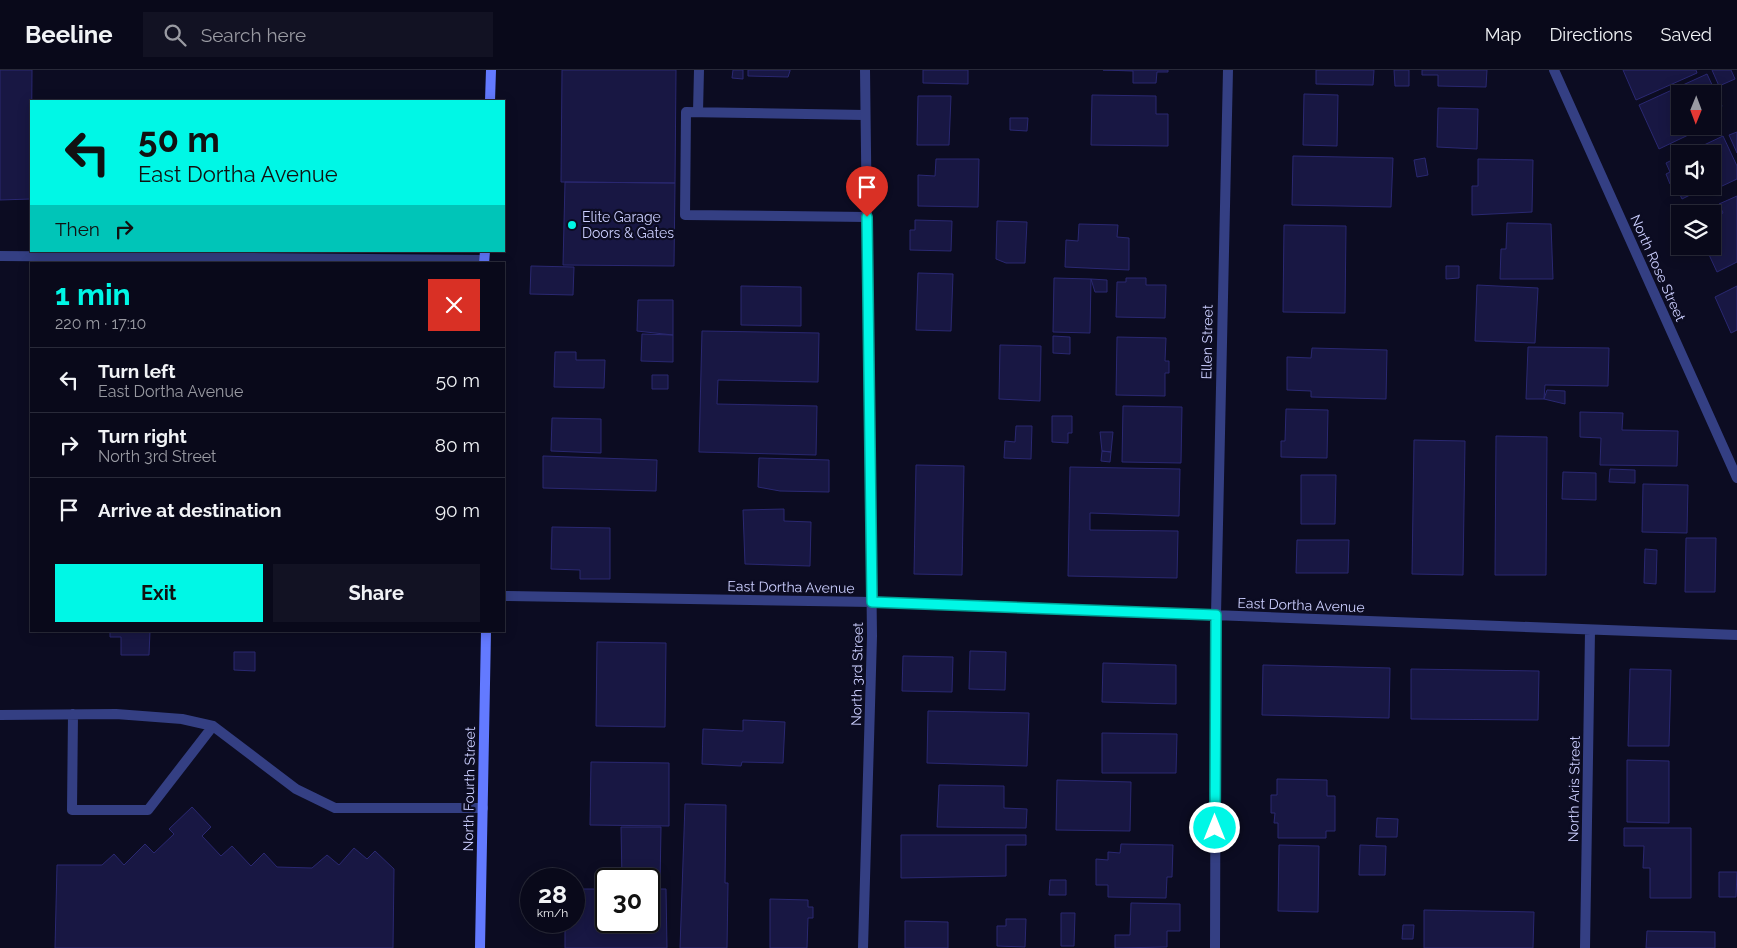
<!DOCTYPE html>
<html lang="en">
<head>
<meta charset="utf-8">
<style>
	body { margin:0; font-family:Raleway,sans-serif; background:#121223; color:#f1f3f6; height:100vh; display:flex; flex-direction:column; font-size:19px; white-space:nowrap }
	* { box-sizing:border-box; margin:0 }
	p { font-size:16px; color:#999aa2 }
	.icon { flex:none; width:28px; height:28px; fill:none; stroke:currentColor; stroke-width:2; stroke-linecap:round; stroke-linejoin:round }
	.map { position:relative; flex:1; overflow:hidden }
	.details { position:absolute; left:30px; top:192px; width:475px; height:370px; display:flex; flex-direction:column; background:#09091a; border-radius:0px; box-shadow:0 2px 12px #0003,0 0 0 1px #292a39 }
	.details>* { flex:none }
	.hud { position:absolute; left:30px; top:30px; width:475px; height:152px; border-radius:0px; box-shadow:0 2px 12px #0003,0 0 0 1px #292a39; background:#00f7e6; color:#111; overflow:hidden }
	.needle { width:32px; rotate:181deg }
	.tools { position:absolute; left:1671px; top:15px; display:grid; gap:10px }
	.tools a { display:grid; place-items:center; width:50px; height:50px; border-radius:0px; background:#09091a; box-shadow:0 2px 12px #0003,0 0 0 1px #292a39; font-size:25px }
	.speed { position:absolute; left:520px; top:798px; display:flex; gap:10px; font-size:25px; font-weight:700; text-align:center }
	.speed>* { display:grid; place-content:center; width:65px; height:65px; border-radius:50%; background:#09091a; box-shadow:0 2px 12px #0003,0 0 0 1px #292a39; line-height:1 }
	.speed small { font-size:12px; font-weight:400 }
	.speed .limit { border:2px solid #111; border-radius:8px; background:#fff; color:#111 }
	.pin { position:absolute; display:grid; place-items:center; width:42px; height:42px; color:#fff; margin:-51px -21px; border-radius:50% 50% 50% 0; rotate:-45deg; box-shadow:0 0 5px #0007 }
	.pin .icon { rotate:45deg }
	.me { position:absolute; width:55px; margin:-28px; rotate:0deg; stroke-linejoin:round; filter:drop-shadow(0 0 4px #0008) }
	.turn { display:flex; align-items:center; gap:18px; height:105px; padding:0 25px; font-size:22px }
	.turn .icon { width:65px; height:65px; stroke-width:2.5 }
	.turn b { display:block; font-size:35px; line-height:42px }
	.then { display:flex; align-items:center; height:48px; padding:0 25px; background:#0003; gap:10px; font-size:19px }
	.round { display:grid; place-items:center; flex:none; width:52px; height:52px; border-radius:0px; background:#121223 }
	.headline { display:flex; align-items:center; justify-content:space-between; height:85px; padding:0 25px }
	h1 { font-size:30px; font-weight:700; line-height:38px; color:#00f7e6 }
	.cta { display:flex; gap:10px; margin-top:auto; padding:10px 25px }
	.cta a { flex:1; height:58px; border-radius:0px; background:#00f7e6; color:#111; font-size:20px; font-weight:700; line-height:58px; text-align:center }
	.cta a+a { background:#121223; color:#f1f3f6 }
	ul { padding:0; list-style:none }
	li { display:flex; align-items:center; gap:15px; height:65px; padding:0 25px; border-top:1px solid #292a39 }
	li div { flex:1 }
	li b { display:block; font-size:19px }
	li em { font-style:normal }
	header { display:flex; align-items:center; gap:30px; box-sizing:border-box; height:70px; padding:0 25px; background:#09091a; border-bottom:1px solid #292a39 }
	header strong { font-size:24px }
	nav { display:flex; gap:28px; margin-inline-start:auto; font-size:18px }
	.search { width:350px; height:45px; background:#121223; display:flex; align-items:center; gap:12px; box-sizing:border-box; padding:0 18px; border-radius:0px; color:#999aa2; font-size:19px }
	.map>svg:first-child { display:block }
	.building { fill:#181743; stroke:#2a2871 }
	.lines { fill:none; stroke-linecap:round; stroke-linejoin:round }
	.service { stroke:#343f83; stroke-width:10 }
	.minor { stroke:#343f83; stroke-width:10 }
	.secondary { stroke:#637aff; stroke-width:10 }
	.route-casing { stroke:#00a196; stroke-width:12 }
	.route { stroke:#00f7e6; stroke-width:9 }
	.poi-dot { fill:#00f7e6; stroke:#0c0c22; stroke-width:2 }
	.labels { text-anchor:middle; dominant-baseline:central; stroke-width:4.5; stroke-linejoin:round; paint-order:stroke }
	.poi-label { font-size:14px; fill:#cccfff; stroke:#0c0c22; text-anchor:start }
	.street-label { font-size:14px; fill:#cccfff; stroke:#0c0c22 }
</style>
</head>
<body>
<header>
<strong>Beeline</strong>
<div class="search"><svg class="icon" aria-label="search" viewBox="0 0 24 24"><circle cx="10" cy="10" r="6"/><path d="M15 15l6 6"/></svg>Search here</div>
<nav><a>Map</a><a>Directions</a><a>Saved</a></nav>
</header>
<div class="map">
<svg width="1737" height="878" viewBox="0 0 1737 878">
	<rect width="100%" height="100%" fill="#0c0c22"/>
	<!-- building -->
	<path class="building" d="M0,0H32L31,129L0,130Z
		M562,0H676L675,113L561,112Z
		M733,0H743V9L732,8Z
		M748,0H790V1L788,7L748,6Z
		M923,0H968V14L923,13Z
		M1103,0H1168V2H1157L1156,13H1133V1Z
		M1316,0H1374L1373,15L1316,14Z
		M1394,0H1409V16H1395Z
		M1422,0H1487L1486,17L1438,16V5H1422Z
		M1623,0H1696L1697,3L1636,30Z
		M1712,0H1731L1735,9L1719,16Z
		M1707,4L1722,36L1712,51V24H1680V56H1707L1659,79L1639,35Z
		M1304,24L1338,25L1337,76L1303,75Z
		M1092,25L1156,26V44H1168V76L1091,75Z
		M918,26H951L949,75H917Z
		M1438,38L1478,39L1477,79L1437,77Z
		M1010,48H1028L1027,61L1010,60Z
		M1737,62V83L1729,65Z
		M1723,66L1737,96V109L1720,117L1717,112L1712,114V84H1685Z
		M1293,86L1393,88L1391,137L1292,135Z
		M1680,86V116H1708L1682,129L1674,112L1670,114L1666,104L1670,102L1666,93Z
		M1425,88L1428,105L1417,107L1414,90Z
		M936,89H979L978,137L918,136V105L935,106Z
		M1478,89L1533,90L1532,142L1472,145V116H1478Z
		M565,112L675,113L674,196L563,195Z
		M1737,126V192L1717,202L1705,176H1712V148L1723,143L1719,134Z
		M915,150L952,151L951,181L910,180V160H915Z
		M997,151L1027,152L1025,193H1006L996,189Z
		M1507,153L1551,154L1553,209H1500L1501,179H1506Z
		M1079,154L1118,155L1117,167L1129,168V200L1065,197L1066,170L1078,171Z
		M1284,155L1346,156L1345,243L1283,242Z
		M531,196L574,197L573,225L530,224Z
		M1446,196H1459V208L1446,209Z
		M918,203L953,204L951,261L916,260Z
		M1054,208L1091,209L1090,263L1053,262Z
		M1126,208H1146V215H1166L1165,248L1116,247L1117,212H1126Z
		M1091,209L1107,210V222H1095Z
		M1477,215L1538,218L1535,273L1475,271Z
		M741,216L801,217V256L741,255Z
		M1737,216V260L1731,263L1715,227Z
		M638,230H673V265L637,261Z
		M702,261L819,263L818,312L718,310L717,334L817,336L816,385L699,382Z
		M642,264L673,265V292L641,291Z
		M1053,266L1070,267V284L1053,283Z
		M1117,267L1166,268L1165,291H1169V303H1165V326L1116,325Z
		M1000,275L1041,276L1040,331L999,329Z
		M1528,277L1609,278L1608,316L1545,315L1544,329H1526Z
		M1312,278L1387,280L1386,329L1311,327V321L1287,320V287L1311,288Z
		M555,282H576V290H605L604,318L554,317Z
		M652,305H668V319H652Z
		M1547,320L1565,321V334L1544,329Z
		M1123,336L1182,337L1181,393L1122,392Z
		M1286,339L1328,340L1327,388L1281,387V371H1285Z
		M1580,342L1623,343L1622,360L1678,361L1677,396L1600,395L1601,368L1580,367Z
		M1052,346H1072V363H1068V373L1052,372Z
		M552,348L601,349V383L551,381Z
		M1016,356H1032L1031,389L1004,388L1005,371L1015,372Z
		M1100,362H1113L1111,382L1102,381Z
		M1496,366L1547,367L1546,505H1495Z
		M1414,370L1465,371L1463,505L1412,504Z
		M1102,381L1111,382L1110,392L1101,391Z
		M543,386L657,390L656,421L543,418Z
		M759,388L829,390V422L780,421L758,417Z
		M916,395L964,396L962,505L914,504Z
		M1070,397L1180,399L1179,446L1090,443V460L1178,461L1177,508L1068,506Z
		M1610,399L1635,400V413L1609,412Z
		M1563,402L1596,403V430L1562,429Z
		M1301,405H1336L1335,454H1301Z
		M1643,414L1688,415L1687,463L1642,462Z
		M784,439V451L811,452L810,496L745,494L743,440Z
		M552,457L610,458V509H580V500L551,499Z
		M1686,468H1716L1715,522H1685Z
		M1297,470H1349L1348,503H1296Z
		M1645,479L1657,480L1656,514L1644,513Z
		M110,561H150L149,585H121V567H110Z
		M597,572L666,573L665,657L596,656Z
		M970,581L1006,582L1005,620L969,619Z
		M234,582H255V601L234,600Z
		M903,586L953,587L952,622L902,621Z
		M1103,593L1176,595V634L1102,632Z
		M1263,595L1390,598L1389,648L1262,645Z
		M1411,599L1539,601L1538,650L1411,649Z
		M1630,599L1671,600L1669,676H1628Z
		M928,641L1029,643L1027,696L927,693Z
		M743,650L785,652L783,693L742,692L741,696L702,694L703,659L743,661Z
		M1102,663L1177,664L1176,703H1102Z
		M1627,690L1669,691V753L1627,752Z
		M591,692L669,693V756L590,755Z
		M1277,709L1327,710V726H1335V761H1326V768H1278V753H1274L1275,743H1271V725H1277Z
		M1057,710L1131,712L1130,761L1056,760Z
		M939,715L1004,716V738L1027,739L1026,758L937,757Z
		M685,734L726,735L725,813H728L727,878H680Z
		M192,737L211,757L202,766L221,786L232,776L251,796L264,783L277,797L312,798L327,785L339,795L354,778L367,789L375,781L394,799L393,878H55L57,795H102L114,784L124,795L145,774L154,783L174,764L169,759Z
		M1377,748L1398,749L1397,767H1376Z
		M621,757H661L660,816H649V809H622Z
		M1624,758H1691V828H1650V798H1643L1644,776H1624Z
		M901,765H1026V775H1006V806L901,808Z
		M1121,774L1173,775L1172,807H1167L1166,828L1108,827V815H1096V789L1108,790V782L1120,783Z
		M1279,775L1319,776L1318,842L1278,841Z
		M1360,775L1386,776L1385,805H1359Z
		M1719,802H1737L1736,827H1719Z
		M1050,810H1066V825H1049Z
		M574,819H606V851H649V819H666L667,878H565V851H574Z
		M770,829L808,830V837H813V848H808L807,878H770Z
		M1131,833L1180,834V861H1167V877L1115,878V865H1130Z
		M1424,840L1534,842L1533,878H1424Z
		M1061,843H1075L1074,876H1061Z
		M1006,849H1026L1025,877L997,876V856H1006Z
		M905,851L948,852V878H905Z
		M1403,855H1414L1413,869H1402Z
		M1647,861L1715,862V878H1646Z"/>
	<g class="lines">
		<!-- service -->
		<path class="service" d="M698,42L699,0
			M865,45L686,42L685,145L867,147
			M73,644L72,740H148L213,656
			M0,645L116,644L182,649L213,656L296,719L335,738H483"/>
		<!-- minor -->
		<path class="minor" d="M1554,0L1737,408
			M0,186L484,190
			M504,526L872,532L1737,565
			M863,878L872,566L865,0
			M1215,878L1216,545L1228,0
			M1585,878L1590,561"/>
		<!-- secondary -->
		<path class="secondary" d="M490,31L491,0
			M484,194L485,181
			M480,878L486,561"/>
	</g>
	<g class="lines">
		<defs>
			<path id="route" d="M867,147L872,532L1216,545L1215,758"/>
		</defs>
		<!-- route casing -->
		<use href="#route" class="route-casing"/>
		<!-- route -->
		<use href="#route" class="route"/>
	</g>
	<!-- markers -->
	<circle class="poi-dot" cx="572" cy="155" r="5"/>
	<g class="labels">
		<!-- poi labels -->
		<g class="poi-label">
			<text x="582" y="147">Elite Garage<tspan x="582" dy="16">Doors &amp; Gates</tspan></text>
		</g>
		<!-- street labels -->
		<g class="street-label">
			<text transform="translate(1658 198) rotate(66)">North Rose Street</text>
			<text transform="translate(1207 272) rotate(-89)">Ellen Street</text>
			<text transform="translate(791 517) rotate(1)">East Dortha Avenue</text>
			<text transform="translate(1301 535) rotate(2)">East Dortha Avenue</text>
			<text transform="translate(857 604) rotate(-89)">North 3rd Street</text>
			<text transform="translate(469 719) rotate(-89)">North Fourth Street</text>
			<text transform="translate(1574 719) rotate(-89)">North Aris Street</text>
		</g>
	</g>
</svg>
<div class="tools">
<a><svg class="needle" viewBox="-14 -14 28 28"><path d="M0-13l5 13h-10z" fill="#e53935"/><path d="M0 13l5-13h-10z" fill="#999aa2"/></svg></a>
<a><svg class="icon" aria-label="sound" viewBox="0 0 24 24"><path d="M4 9h4l5-4v14l-5-4H4zM17 9q2 3 0 6"/></svg></a>
<a><svg class="icon" aria-label="layers" viewBox="0 0 24 24"><path d="M12 4l9 5-9 5-9-5zM3 14l9 5 9-5"/></svg></a>
</div>
<div class="speed"><div>28<small>km/h</small></div><div class="limit">30</div></div>
<div class="pin" style="left:867px;top:147px;background:#d93025"><svg class="icon" aria-label="arrive" viewBox="0 0 24 24"><path d="M6 21V4h12l-3 4 3 4H6"/></svg></div>
<svg class="me" style="left:1215px;top:758px" viewBox="-20 -20 40 40"><circle r="17" fill="#00f7e6" stroke="#fff" stroke-width="3"/><path d="M0-11L8 9 0 5-8 9z" fill="#fff"/></svg>
<div class="hud">
<div class="turn"><svg class="icon" aria-label="left" viewBox="0 0 24 24"><path d="M17 20v-9H6M10 6l-5 5 5 5"/></svg><div><b>50 m</b>East Dortha Avenue</div></div>
<div class="then">Then<svg class="icon" aria-label="right" viewBox="0 0 24 24"><path d="M7 20v-9h11M14 6l5 5-5 5"/></svg></div>
</div>
<section class="details">
<div class="headline"><div><h1>1 min</h1><p>220 m · 17:10</p></div><a class="round" style="background:#d93025;color:#fff"><svg class="icon" aria-label="close" viewBox="0 0 24 24"><path d="M6 6l12 12M18 6L6 18"/></svg></a></div>
<ul>
<li><svg class="icon" aria-label="left" viewBox="0 0 24 24"><path d="M17 20v-9H6M10 6l-5 5 5 5"/></svg><div><b>Turn left</b><p>East Dortha Avenue</p></div><em>50 m</em></li>
<li><svg class="icon" aria-label="right" viewBox="0 0 24 24"><path d="M7 20v-9h11M14 6l5 5-5 5"/></svg><div><b>Turn right</b><p>North 3rd Street</p></div><em>80 m</em></li>
<li><svg class="icon" aria-label="arrive" viewBox="0 0 24 24"><path d="M6 21V4h12l-3 4 3 4H6"/></svg><div><b>Arrive at destination</b></div><em>90 m</em></li>
</ul>
<div class="cta"><a>Exit</a><a>Share</a></div>
</section>
</div>
</body>
</html>
